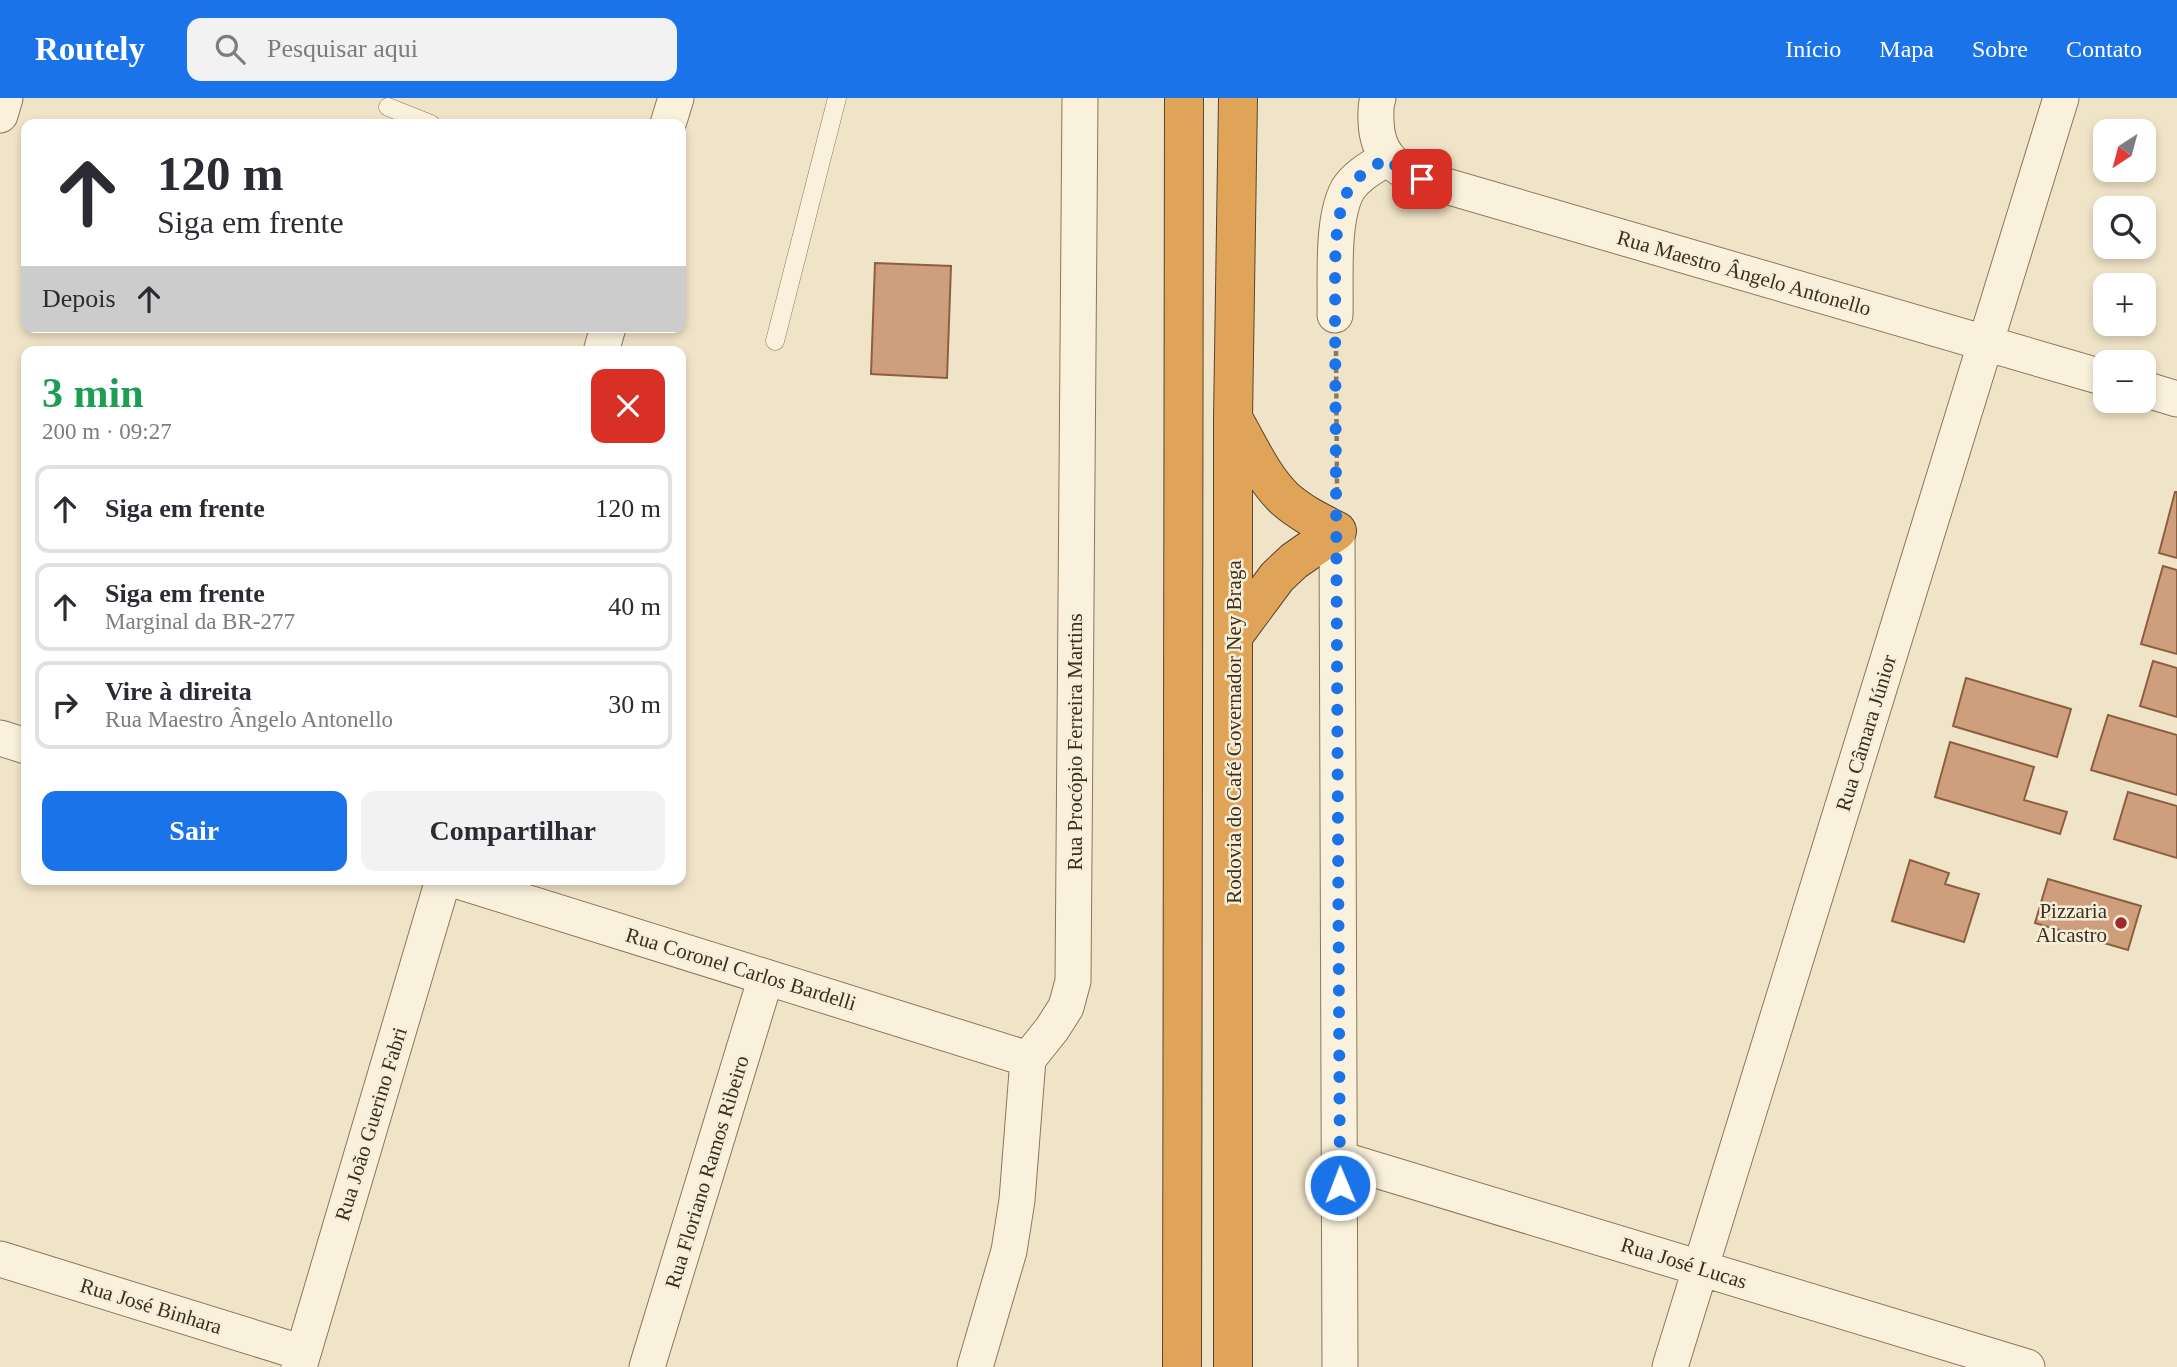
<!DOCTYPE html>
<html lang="pt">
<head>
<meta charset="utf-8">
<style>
	body { margin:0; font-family:Georgia,serif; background:#f2f2f3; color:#2b2b33; height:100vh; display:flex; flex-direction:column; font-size:26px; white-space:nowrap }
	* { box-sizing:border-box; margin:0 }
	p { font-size:23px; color:#7c7c81 }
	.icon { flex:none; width:38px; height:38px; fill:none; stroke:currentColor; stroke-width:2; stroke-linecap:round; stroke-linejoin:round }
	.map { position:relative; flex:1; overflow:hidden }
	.details { position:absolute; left:21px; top:248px; width:665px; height:539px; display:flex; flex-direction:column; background:#fff; border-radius:14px; box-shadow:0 4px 10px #0003 }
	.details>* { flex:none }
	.top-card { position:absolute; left:21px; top:21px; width:665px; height:214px; border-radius:14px; box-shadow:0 4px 10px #0003; background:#fff; color:#2b2b33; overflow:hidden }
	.needle { width:46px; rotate:216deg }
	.controls { position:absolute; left:2093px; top:21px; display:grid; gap:14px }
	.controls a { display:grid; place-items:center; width:63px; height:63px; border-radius:14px; background:#fff; box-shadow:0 4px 10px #0003; font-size:35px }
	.pin { position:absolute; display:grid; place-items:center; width:60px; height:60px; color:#fff; margin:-30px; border-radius:14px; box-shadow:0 4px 10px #0006 }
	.me { position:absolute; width:77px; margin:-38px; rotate:359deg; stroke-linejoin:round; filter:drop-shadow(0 0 5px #0008) }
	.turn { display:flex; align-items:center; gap:24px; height:147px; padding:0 21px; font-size:32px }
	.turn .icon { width:91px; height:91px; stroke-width:2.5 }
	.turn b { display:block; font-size:49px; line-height:60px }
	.then { display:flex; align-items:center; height:66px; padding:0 21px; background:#0003; gap:14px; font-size:26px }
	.round { display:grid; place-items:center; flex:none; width:74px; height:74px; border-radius:14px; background:#f2f2f3 }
	.overview { display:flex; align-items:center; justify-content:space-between; height:119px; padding:0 21px }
	h1 { font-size:42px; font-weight:800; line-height:52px; color:#1e9e55 }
	.primary-button { display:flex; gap:14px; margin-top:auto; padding:14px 21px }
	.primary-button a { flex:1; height:80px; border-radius:14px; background:#1a73e8; color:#fff; font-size:28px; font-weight:800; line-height:80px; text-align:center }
	.primary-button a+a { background:#f2f2f3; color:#2b2b33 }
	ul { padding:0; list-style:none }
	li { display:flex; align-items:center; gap:21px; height:88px; margin:0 14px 10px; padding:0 7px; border:4px solid #e1e1e2; border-radius:14px }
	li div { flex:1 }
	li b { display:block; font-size:26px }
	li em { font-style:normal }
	header { display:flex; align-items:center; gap:42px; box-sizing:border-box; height:98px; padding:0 35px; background:#1a73e8; color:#fff }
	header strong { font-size:33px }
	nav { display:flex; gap:38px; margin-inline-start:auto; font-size:24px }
	.search { width:490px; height:63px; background:#f2f2f3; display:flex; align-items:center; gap:18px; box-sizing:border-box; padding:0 24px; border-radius:14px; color:#7c7c81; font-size:26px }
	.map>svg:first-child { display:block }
	.building { fill:#cf9f7d; stroke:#8d5f41; stroke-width:2 }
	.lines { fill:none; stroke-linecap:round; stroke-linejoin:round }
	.service-casing { stroke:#8d765c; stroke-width:19 }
	.minor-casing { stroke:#8d765c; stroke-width:37 }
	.motorway-casing { stroke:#5b4430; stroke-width:40 }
	.path { stroke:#8d765c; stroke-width:4.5; stroke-dasharray:5 3.5; stroke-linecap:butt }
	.service { stroke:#faf1dc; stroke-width:18 }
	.minor { stroke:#faf1dc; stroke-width:35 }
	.motorway { stroke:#e0a458; stroke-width:38 }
	.route { stroke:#1a73e8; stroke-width:12; stroke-dasharray:0 21.6 }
	.poi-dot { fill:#9e2a2b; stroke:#f7eed8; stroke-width:2.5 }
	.labels { text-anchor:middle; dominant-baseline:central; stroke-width:5; stroke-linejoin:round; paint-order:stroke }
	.street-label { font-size:21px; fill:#3d2e20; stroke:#f7eed8 }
	.poi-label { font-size:21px; fill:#3d2e20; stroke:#f7eed8; text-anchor:end }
</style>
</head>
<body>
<header>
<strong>Routely</strong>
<div class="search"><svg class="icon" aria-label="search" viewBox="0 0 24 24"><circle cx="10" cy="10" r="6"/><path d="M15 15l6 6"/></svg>Pesquisar aqui</div>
<nav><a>Início</a><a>Mapa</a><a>Sobre</a><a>Contato</a></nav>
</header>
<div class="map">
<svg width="2177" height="1269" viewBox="0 0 2177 1269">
	<rect width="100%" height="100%" fill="#f0e4c8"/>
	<!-- building -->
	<path class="building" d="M875,165L951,168L947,280L871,276Z
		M2175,394H2177V460L2159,455Z
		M2163,468L2177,472V556L2141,546Z
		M2153,563L2177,570V619L2140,608Z
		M1966,580L2071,611L2057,659L1953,628Z
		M2108,617L2177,637V697L2091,672Z
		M1950,644L2034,669L2024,702L2067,714L2060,736L1935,699Z
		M2128,694L2177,708V760L2114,741Z
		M1910,762L1949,775L1945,786L1979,796L1964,844L1892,823Z
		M2048,781L2141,808L2128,852L2035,825Z"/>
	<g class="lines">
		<defs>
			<path id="service" d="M388,9L431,26
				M775,243L837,0"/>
			<path id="minor" d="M1378,0C1375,8 1376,15 1376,23C1377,56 1393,70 1422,81L2105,280
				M0,17L5,0
				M668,26L676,0
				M1335,217C1336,182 1331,121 1348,91C1357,77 1373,69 1387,60
				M601,254L608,229
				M2144,291L2177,301
				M1337,433L1340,1269
				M0,640L26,648
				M455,782L1028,961
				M1340,1061L2027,1269
				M0,1161L303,1255
				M299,1269L443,782
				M647,1269L766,879
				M975,1269L1009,1153L1017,1102L1028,961L1052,931L1066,909L1073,883L1080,0
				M1670,1269L2061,0"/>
			<path id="motorway" d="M1234,537L1277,479L1294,463L1337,433C1319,424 1301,415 1285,401C1263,380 1249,348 1234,322
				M1182,1269L1184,0
				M1233,1269V320L1238,0"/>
		</defs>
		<!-- service casing -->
		<use href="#service" class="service-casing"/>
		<!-- minor casing -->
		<use href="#minor" class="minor-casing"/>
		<!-- motorway casing -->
		<use href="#motorway" class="motorway-casing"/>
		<!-- path -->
		<path class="path" d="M1336,253L1337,391"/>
		<!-- service -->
		<use href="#service" class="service"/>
		<!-- minor -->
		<use href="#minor" class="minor"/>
		<!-- motorway -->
		<use href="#motorway" class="motorway"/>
	</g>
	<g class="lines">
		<!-- route -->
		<path class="route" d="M1340,1087L1335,217C1336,182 1331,121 1349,91C1357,77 1373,69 1387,60L1403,74L1422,81"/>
	</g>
	<!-- markers -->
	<circle class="poi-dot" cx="2121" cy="825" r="7"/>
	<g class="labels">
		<!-- street labels -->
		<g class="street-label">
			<text transform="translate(1744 175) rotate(16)">Rua Maestro Ângelo Antonello</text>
			<text transform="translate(1234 634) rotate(-90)">Rodovia do Café Governador Ney Braga</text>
			<text transform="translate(1866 635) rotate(-73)">Rua Câmara Júnior</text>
			<text transform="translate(1075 644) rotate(-90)">Rua Procópio Ferreira Martins</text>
			<text transform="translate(741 871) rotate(17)">Rua Coronel Carlos Bardelli</text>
			<text transform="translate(371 1026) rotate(-73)">Rua João Guerino Fabri</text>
			<text transform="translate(707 1074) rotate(-73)">Rua Floriano Ramos Ribeiro</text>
			<text transform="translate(1684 1165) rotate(17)">Rua José Lucas</text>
			<text transform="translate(151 1208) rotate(17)">Rua José Binhara</text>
		</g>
		<!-- poi labels -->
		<g class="poi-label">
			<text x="2107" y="813">Pizzaria<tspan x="2107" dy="24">Alcastro</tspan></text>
		</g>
	</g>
</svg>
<div class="controls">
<a><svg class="needle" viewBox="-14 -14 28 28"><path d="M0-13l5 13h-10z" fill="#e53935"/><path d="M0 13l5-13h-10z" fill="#7c7c81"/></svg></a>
<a><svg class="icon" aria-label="search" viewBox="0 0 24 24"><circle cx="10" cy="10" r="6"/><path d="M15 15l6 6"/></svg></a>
<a>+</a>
<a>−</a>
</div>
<div class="pin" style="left:1422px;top:81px;background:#d93025"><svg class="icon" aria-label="arrive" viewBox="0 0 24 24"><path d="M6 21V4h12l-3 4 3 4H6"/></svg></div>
<svg class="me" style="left:1340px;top:1087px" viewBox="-20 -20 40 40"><circle r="17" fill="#1a73e8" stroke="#fff" stroke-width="3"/><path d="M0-11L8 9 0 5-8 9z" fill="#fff"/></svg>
<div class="top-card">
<div class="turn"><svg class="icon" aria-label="ahead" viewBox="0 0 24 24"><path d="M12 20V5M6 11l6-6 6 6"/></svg><div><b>120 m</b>Siga em frente</div></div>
<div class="then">Depois<svg class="icon" aria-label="ahead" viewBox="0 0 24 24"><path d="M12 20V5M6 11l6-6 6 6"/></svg></div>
</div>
<section class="details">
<div class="overview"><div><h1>3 min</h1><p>200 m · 09:27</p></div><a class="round" style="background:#d93025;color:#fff"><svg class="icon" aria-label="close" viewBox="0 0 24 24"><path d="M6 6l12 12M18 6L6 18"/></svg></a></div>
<ul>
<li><svg class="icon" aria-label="ahead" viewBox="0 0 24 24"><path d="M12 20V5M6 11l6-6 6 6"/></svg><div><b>Siga em frente</b></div><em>120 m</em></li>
<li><svg class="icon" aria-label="ahead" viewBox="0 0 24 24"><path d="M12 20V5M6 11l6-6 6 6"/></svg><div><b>Siga em frente</b><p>Marginal da BR-277</p></div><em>40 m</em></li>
<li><svg class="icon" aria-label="right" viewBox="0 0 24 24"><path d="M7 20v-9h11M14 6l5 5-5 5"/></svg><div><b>Vire à direita</b><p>Rua Maestro Ângelo Antonello</p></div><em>30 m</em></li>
</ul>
<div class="primary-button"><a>Sair</a><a>Compartilhar</a></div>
</section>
</div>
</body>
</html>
